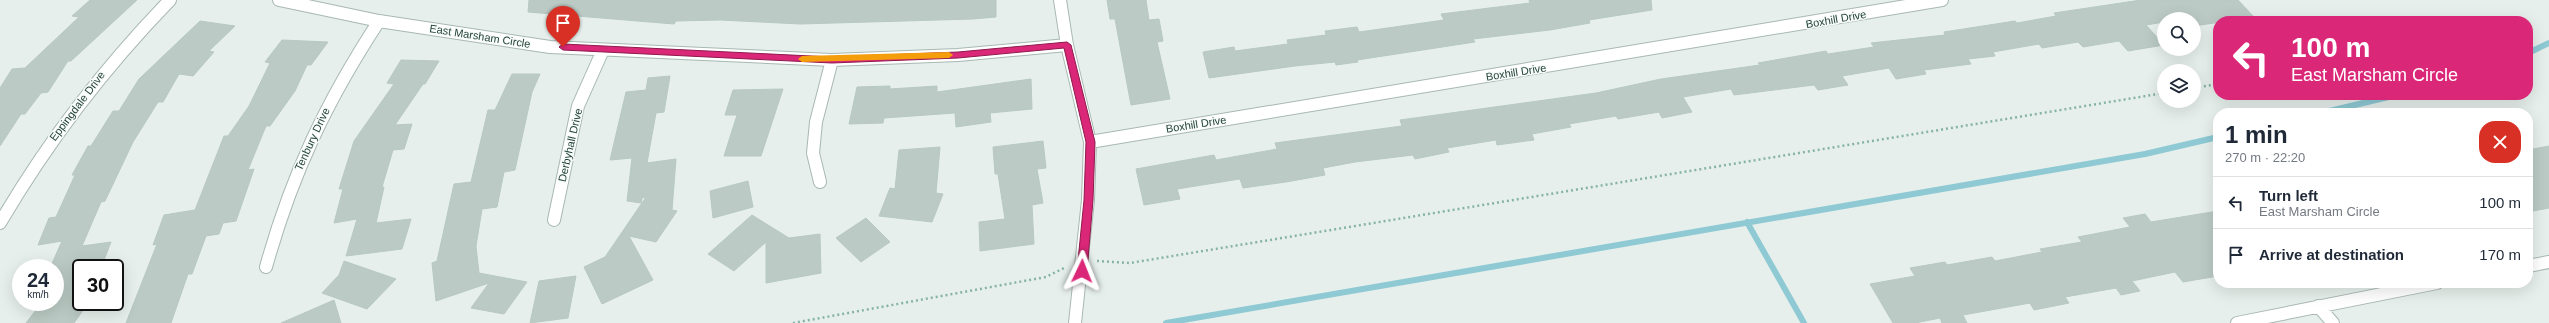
<!DOCTYPE html>
<html lang="en">
<head>
<meta charset="utf-8">
<style>
	body { margin:0; font-family:Helvetica,sans-serif; background:#f2f2f3; color:#1f2937; height:100vh; display:flex; flex-direction:column; font-size:15px; white-space:nowrap }
	* { box-sizing:border-box; margin:0 }
	p { font-size:13px; color:#747a83 }
	.icon { flex:none; width:22px; height:22px; fill:none; stroke:currentColor; stroke-width:2; stroke-linecap:round; stroke-linejoin:round }
	.map { position:relative; flex:1; overflow:hidden }
	.drawer { position:absolute; left:2213px; top:108px; width:320px; height:180px; display:flex; flex-direction:column; background:#fff; border-radius:16px; box-shadow:0 4px 16px #0002 }
	.drawer>* { flex:none }
	.guide { position:absolute; left:2213px; top:16px; width:320px; height:84px; border-radius:16px; box-shadow:0 4px 16px #0002; background:#db2777; color:#fff; overflow:hidden }
	.tools { position:absolute; left:2157px; top:12px; display:grid; gap:8px }
	.tools a { display:grid; place-items:center; width:44px; height:44px; border-radius:50%; background:#fff; box-shadow:0 4px 16px #0002; font-size:20px }
	.speed { position:absolute; left:12px; top:259px; display:flex; gap:8px; font-size:20px; font-weight:700; text-align:center }
	.speed>* { display:grid; place-content:center; width:52px; height:52px; border-radius:50%; background:#fff; box-shadow:0 4px 16px #0002; line-height:1 }
	.speed small { font-size:10px; font-weight:400 }
	.speed .limit { border:2px solid #111; border-radius:6px; background:#fff; color:#111 }
	.pin { position:absolute; display:grid; place-items:center; width:34px; height:34px; color:#fff; margin:-41px -17px; border-radius:50% 50% 50% 0; rotate:-45deg; box-shadow:0 0 4px #0007 }
	.pin .icon { rotate:45deg }
	.me { position:absolute; width:44px; margin:-22px; rotate:2deg; stroke-linejoin:round; filter:drop-shadow(0 0 3px #0008) }
	.turn { display:flex; align-items:center; gap:14px; height:84px; padding:0 12px; font-size:18px }
	.turn .icon { width:52px; height:52px; stroke-width:2.5 }
	.turn b { display:block; font-size:28px; line-height:34px }
	.round { display:grid; place-items:center; flex:none; width:42px; height:42px; border-radius:16px; background:#f2f2f3 }
	.headline { display:flex; align-items:center; justify-content:space-between; height:68px; padding:0 12px }
	h1 { font-size:24px; font-weight:700; line-height:30px }
	ul { padding:0; list-style:none }
	li { display:flex; align-items:center; gap:12px; height:52px; padding:0 12px; border-top:1px solid #e0e1e3 }
	li div { flex:1 }
	li b { display:block; font-size:15px }
	li em { font-style:normal }
	.map>svg:first-child { display:block }
	.lines { fill:none; stroke-linecap:round; stroke-linejoin:round }
	.stream { stroke:#8ec9d4; stroke-width:6 }
	.building { fill:#bbcac4; stroke:#b8c9c2 }
	.minor-casing { stroke:#a8b8b2; stroke-width:14 }
	.path { stroke:#86b3a5; stroke-width:2.5; stroke-dasharray:2 3; stroke-linecap:butt }
	.minor { stroke:#fff; stroke-width:12 }
	.route { fill:#db2777; stroke:#8e194d }
	.slow { fill:#f59e0b }
	.labels { text-anchor:middle; dominant-baseline:central; stroke-width:3; stroke-linejoin:round; paint-order:stroke }
	.street-label { font-size:11px; fill:#24423a; stroke:#f7fbf9 }
</style>
</head>
<body>
<div class="map">
<svg width="2549" height="323" viewBox="0 0 2549 323">
	<rect width="100%" height="100%" fill="#e6efeb"/>
	<g class="lines">
		<!-- stream -->
		<path class="stream" d="M2528,53L2549,43
			M2321,113L2397,95
			M1747,222L1804,323
			M1166,323L2145,154L2218,137"/>
	</g>
	<!-- building -->
	<path class="building" d="M90,0H137L71,61H68L48,92L41,93L25,114H21L0,146V88L12,69L25,68L79,17L72,16Z
		M529,0H996V17L973,19L800,24L720,20L676,21L674,24L528,12Z
		M1107,0H1146L1149,20L1159,19L1163,41L1157,42L1170,99L1131,105L1115,19H1110Z
		M1529,0H1651L1652,10L1589,20L1590,23L1550,30L1473,39L1475,42L1357,60L1358,62L1336,65L1335,62L1295,66L1209,78L1203,52L1234,47L1235,51L1288,44L1287,40L1326,35L1325,31L1357,27L1359,32L1444,20L1441,14L1530,3Z
		M2141,0H2238L2254,17L2194,26V17L2164,19V22L2146,25L2164,45L2128,51L2119,41L2083,47L2078,42L2042,48L2039,44L1993,52L1995,56L1968,59L1971,64L1924,70L1926,74L1896,79L1889,68L1842,76L1848,85L1818,90L1814,85L1734,95L1731,89L1683,97L1692,112L1662,118L1659,112L1618,119L1616,116L1569,124L1571,127L1532,134L1534,140L1497,145L1496,140L1447,148L1449,152L1415,159L1413,155L1355,162L1323,168L1325,175L1286,182L1243,188L1240,179L1177,189L1180,199L1144,205L1136,169L1214,155L1216,160L1277,149L1275,143L1402,126L1400,120L1596,93L1661,79L1760,65L1758,63L1826,51L1828,54L1874,47L1871,43L1945,35L1944,32L2015,21L2017,23L2056,16L2054,13Z
		M200,21L235,26L209,51L214,52L193,76L179,74L163,102H158L133,142L105,201L101,202L82,246L111,242L101,268H81V302H89L74,323H26L42,302H55V268H50L62,241L38,245L49,218L56,217L75,175H72L88,146H91L113,111H119L139,79Z
		M282,40L328,42L311,65H307L295,91L270,126H266L248,170L254,169L236,221L223,223L219,234L206,236L192,274H188L171,323H126L157,244L153,245L164,215L195,210L224,136H228L249,106L270,63L265,62Z
		M401,60L439,61L425,84H423L395,125L412,124L404,149L393,150L382,187H384L376,223L411,219L402,249L346,256L357,219L334,223L343,189H339L354,141L394,84L387,83Z
		M512,74H540L532,92L515,170L504,172L497,207L482,209L476,246L479,273L527,282L504,314L471,308L489,283L436,301L432,263L437,261L454,184L471,182L488,110H495Z
		M670,76L664,112L656,113L647,163L676,159L672,210L677,211L656,242L629,236L653,280L602,304L584,267L605,257L646,197L642,198L641,203L627,201L632,158L610,160L626,92L646,90L648,78Z
		M1031,79L1032,109L990,113L991,122L956,127L955,113L884,118L883,123L849,124L857,87L890,86V89L937,86V92Z
		M783,89L761,156H724L737,115H725L733,90Z
		M1043,141L1046,168L1037,169L1043,203L1032,205L1034,244L980,251L979,222L1005,219L998,174H995L993,147Z
		M2549,146V208L2528,212V150Z
		M940,147L936,193L943,194L932,222L879,216L890,188L895,189L899,150Z
		M748,181L753,207L713,218L710,191Z
		M2218,211V276L2183,282L2175,272L2132,281L2140,291L2121,295L2116,288L2065,297L2069,303L2034,310L2030,303L1963,315L1967,323H1942L1940,318L1915,323H1893L1870,284L1915,276L1910,268L1945,262L1947,265L1992,257L1995,261L2042,252L2040,249L2082,242L2078,237L2130,227L2123,218L2145,214L2151,222Z
		M752,215L789,238L820,234L821,273L766,283V242L734,271L708,254Z
		M866,218L890,242L861,262L836,238Z
		M344,261L396,279L367,309L322,293L339,275Z
		M576,276L568,318L530,323L539,281Z
		M334,300L341,323H281Z"/>
	<g class="lines">
		<defs>
			<path id="minor" d="M279,0L379,21L550,47L832,60L958,55L1067,45
				M1060,0L1067,45L1090,142L1088,200L1075,323
				M1090,142L1942,0
				M820,182L813,153L816,122L832,60
				M554,220L578,106L603,50
				M0,223C48,141 104,68 170,0
				M2528,266L2549,262
				M266,267C292,174 326,102 379,21
				M2318,306L2333,323
				M2237,323L2437,283"/>
		</defs>
		<!-- minor casing -->
		<use href="#minor" class="minor-casing"/>
		<!-- path -->
		<path class="path" d="M2194,88L2218,84
			M1097,261L1130,263L2164,93
			M793,323L1046,277L1064,268"/>
		<!-- minor -->
		<use href="#minor" class="minor"/>
	</g>
	<!-- route -->
	<path class="route" d="M1067,42L1071,45L1095,142L1093,200L1087,271L1082,275L1077,271L1084,200L1086,142L1064,48L958,58L832,63L563,50L559,47L563,44L832,57L958,52Z"/>
	<!-- slow -->
	<path class="slow" d="M949,52L953,55L949,58L802,62L798,59L802,56Z"/>
	<g class="labels">
		<!-- street labels -->
		<g class="street-label">
			<text transform="translate(1836 19) rotate(-10)">Boxhill Drive</text>
			<text transform="translate(480 36) rotate(9)">East Marsham Circle</text>
			<text transform="translate(1516 72) rotate(-9)">Boxhill Drive</text>
			<text transform="translate(77 106) rotate(-53)">Eppingdale Drive</text>
			<text transform="translate(1196 124) rotate(-9)">Boxhill Drive</text>
			<text transform="translate(312 139) rotate(-65)">Tenbury Drive</text>
			<text transform="translate(570 145) rotate(-77)">Derbyhall Drive</text>
		</g>
	</g>
</svg>
<div class="tools">
<a><svg class="icon" aria-label="search" viewBox="0 0 24 24"><circle cx="10" cy="10" r="6"/><path d="M15 15l6 6"/></svg></a>
<a><svg class="icon" aria-label="layers" viewBox="0 0 24 24"><path d="M12 4l9 5-9 5-9-5zM3 14l9 5 9-5"/></svg></a>
</div>
<div class="speed"><div>24<small>km/h</small></div><div class="limit">30</div></div>
<div class="pin" style="left:563px;top:47px;background:#d93025"><svg class="icon" aria-label="arrive" viewBox="0 0 24 24"><path d="M6 21V4h12l-3 4 3 4H6"/></svg></div>
<svg class="me" style="left:1082px;top:271px" viewBox="-20 -20 40 40"><path d="M0-17L14 15 0 8-14 15z" fill="#db2777" stroke="#fff" stroke-width="4"/></svg>
<div class="guide">
<div class="turn"><svg class="icon" aria-label="left" viewBox="0 0 24 24"><path d="M17 20v-9H6M10 6l-5 5 5 5"/></svg><div><b>100 m</b>East Marsham Circle</div></div>
</div>
<section class="drawer">
<div class="headline"><div><h1>1 min</h1><p>270 m · 22:20</p></div><a class="round" style="background:#d93025;color:#fff"><svg class="icon" aria-label="close" viewBox="0 0 24 24"><path d="M6 6l12 12M18 6L6 18"/></svg></a></div>
<ul>
<li><svg class="icon" aria-label="left" viewBox="0 0 24 24"><path d="M17 20v-9H6M10 6l-5 5 5 5"/></svg><div><b>Turn left</b><p>East Marsham Circle</p></div><em>100 m</em></li>
<li><svg class="icon" aria-label="arrive" viewBox="0 0 24 24"><path d="M6 21V4h12l-3 4 3 4H6"/></svg><div><b>Arrive at destination</b></div><em>170 m</em></li>
</ul>
</section>
</div>
</body>
</html>
